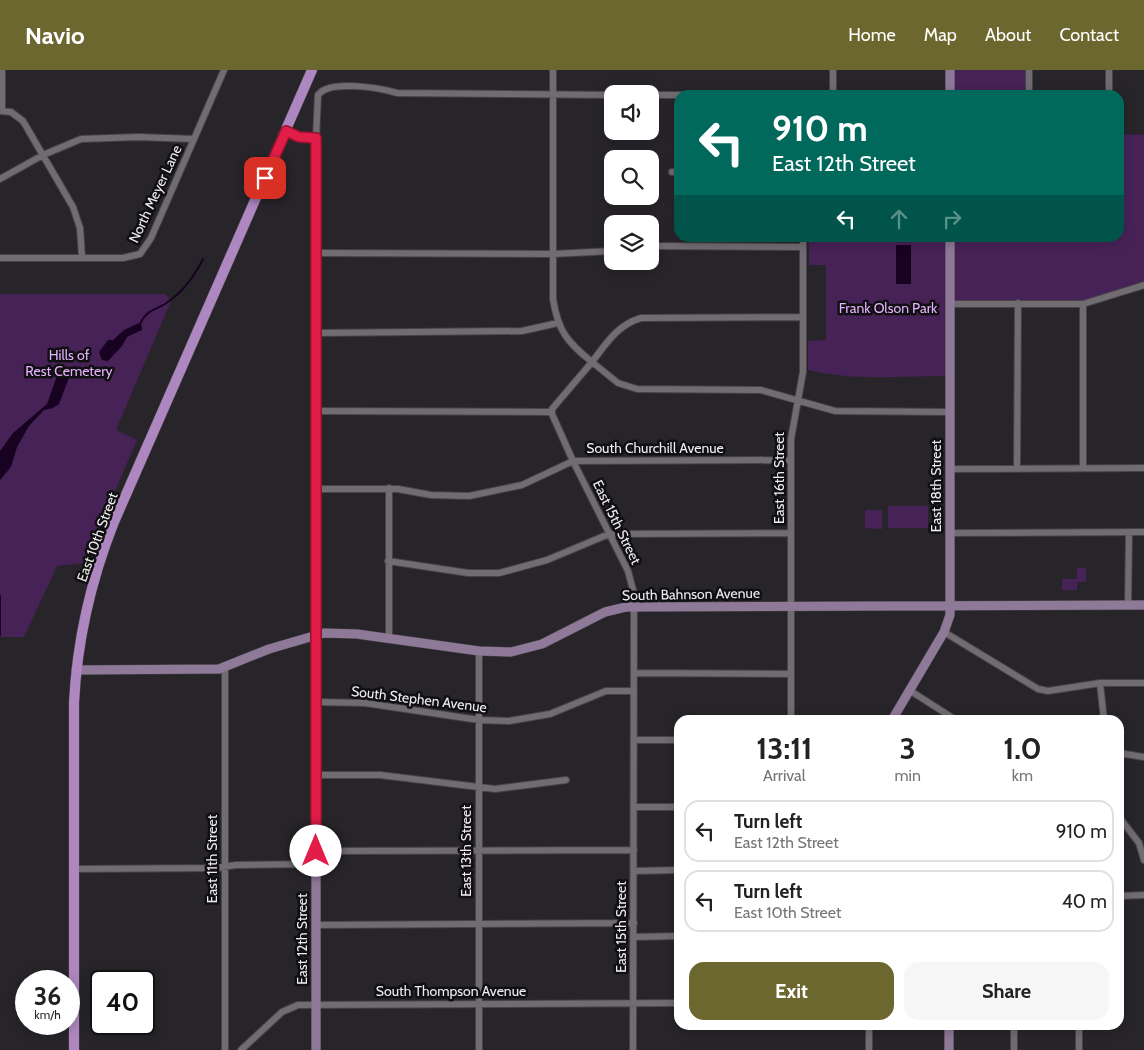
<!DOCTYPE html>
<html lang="en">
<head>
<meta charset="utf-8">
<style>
	body { margin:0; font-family:Cabin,sans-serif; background:#f6f6f6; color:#222; height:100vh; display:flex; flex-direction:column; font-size:19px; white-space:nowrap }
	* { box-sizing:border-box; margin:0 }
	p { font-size:16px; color:#767676 }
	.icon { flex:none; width:28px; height:28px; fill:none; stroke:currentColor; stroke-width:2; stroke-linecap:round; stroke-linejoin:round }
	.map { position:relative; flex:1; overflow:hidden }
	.panel { position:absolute; left:674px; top:645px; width:450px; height:315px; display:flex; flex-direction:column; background:#fff; border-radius:15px; box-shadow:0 2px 12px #0003 }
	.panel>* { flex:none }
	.hud { position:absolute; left:674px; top:20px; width:450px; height:152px; border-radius:15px; box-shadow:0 2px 12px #0003; background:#00695c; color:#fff; overflow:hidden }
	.tools { position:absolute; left:604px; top:15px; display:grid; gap:10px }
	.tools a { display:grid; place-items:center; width:55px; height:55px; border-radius:10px; background:#fff; box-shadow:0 2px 12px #0003; font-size:25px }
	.speed { position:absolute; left:15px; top:900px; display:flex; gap:10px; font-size:25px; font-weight:700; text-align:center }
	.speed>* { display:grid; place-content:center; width:65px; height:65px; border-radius:50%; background:#fff; box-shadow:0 2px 12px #0003; line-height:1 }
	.speed small { font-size:12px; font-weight:400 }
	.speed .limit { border:2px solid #111; border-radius:8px; background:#fff; color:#111 }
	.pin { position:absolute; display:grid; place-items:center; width:42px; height:42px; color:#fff; margin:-21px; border-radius:10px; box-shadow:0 2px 8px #0006 }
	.me { position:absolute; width:55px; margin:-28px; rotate:0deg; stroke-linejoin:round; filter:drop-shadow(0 0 4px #0008) }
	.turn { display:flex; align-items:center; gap:18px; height:105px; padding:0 15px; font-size:22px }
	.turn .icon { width:65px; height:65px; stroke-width:2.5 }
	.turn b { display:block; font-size:35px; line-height:42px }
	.lanes { display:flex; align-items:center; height:48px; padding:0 15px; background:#0003; justify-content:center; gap:25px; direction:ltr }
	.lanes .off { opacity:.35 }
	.eta { display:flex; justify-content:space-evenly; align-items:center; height:85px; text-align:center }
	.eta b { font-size:30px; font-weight:800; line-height:35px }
	.button { display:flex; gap:10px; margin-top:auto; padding:10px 15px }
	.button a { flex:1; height:58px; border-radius:15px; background:#6c672e; color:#fff; font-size:20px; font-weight:800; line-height:58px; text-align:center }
	.button a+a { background:#f6f6f6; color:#222 }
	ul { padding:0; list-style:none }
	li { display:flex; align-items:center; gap:15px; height:62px; margin:0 10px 8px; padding:0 5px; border:2px solid #e0e0e0; border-radius:15px }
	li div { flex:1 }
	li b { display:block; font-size:19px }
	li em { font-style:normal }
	header { display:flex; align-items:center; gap:30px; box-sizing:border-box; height:70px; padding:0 25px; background:#6c672e; color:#fff }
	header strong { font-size:24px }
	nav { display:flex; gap:28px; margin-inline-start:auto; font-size:18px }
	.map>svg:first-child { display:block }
	.green { fill:#472257 }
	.water { fill:#180222 }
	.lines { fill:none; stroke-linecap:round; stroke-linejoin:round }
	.stream { stroke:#180222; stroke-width:2 }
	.street-casing { stroke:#474448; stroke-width:8 }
	.secondary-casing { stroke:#474448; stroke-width:10 }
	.primary-casing { stroke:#474448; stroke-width:11 }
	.street { stroke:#706c72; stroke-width:6 }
	.secondary { stroke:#8f7999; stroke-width:9 }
	.primary { stroke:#ae86c0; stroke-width:10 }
	.route-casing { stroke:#92132f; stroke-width:12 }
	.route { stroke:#e11d48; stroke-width:9 }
	.labels { text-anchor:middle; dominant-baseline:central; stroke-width:5; stroke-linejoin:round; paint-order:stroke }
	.street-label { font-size:14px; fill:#f0edf1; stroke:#100f11 }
	.park-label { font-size:14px; fill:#e5b0fd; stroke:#100f11 }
</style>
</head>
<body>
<header>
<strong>Navio</strong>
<nav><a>Home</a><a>Map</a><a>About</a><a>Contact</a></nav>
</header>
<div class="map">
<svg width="1144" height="980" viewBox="0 0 1144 980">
	<rect width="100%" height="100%" fill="#28252a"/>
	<!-- green -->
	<path class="green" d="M950,0H1029V25H950Z
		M1119,64L1144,65V215L1083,234H950L946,306C899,306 854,311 808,300V271L826,270V195H809V168H1119Z
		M0,224H165L171,231L116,360L137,370L84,493L57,496L24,567H0Z
		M888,436H928V458H888Z
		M865,440H882V459L865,458Z
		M1077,498H1086V512H1077V520H1062V509H1077Z"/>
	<!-- water -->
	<path class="water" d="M896,175H911V214H896Z
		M141,252L142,260L127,267L122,276L108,291L102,290L99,282L108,270H113L124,260Z
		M76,296L77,298L72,300L59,334L53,338L44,340L29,356L17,377L11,397L0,410V381L13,363L47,334L58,303Z"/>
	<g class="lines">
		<!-- stream -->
		<path class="stream" d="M141,252C147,240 155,240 165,234C183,222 193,208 203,189
			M0,526V565"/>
		<defs>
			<path id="street" d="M2,0V41
				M553,0V229C558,261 567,272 592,292L552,339V344L573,391L628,501L634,524L633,980
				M650,25H829L833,21V0
				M1029,25V0
				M1109,25V0
				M0,41L11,42L23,51L73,137L80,158L82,187
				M316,68L318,25C329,9 380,18 397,23L612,25
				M672,102H679
				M0,109L43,85L81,69L138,67L194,69
				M650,176L803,177
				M316,183L553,184L612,181
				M0,188H123L140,184L151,168L224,0
				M950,234H1083L1144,215
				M803,247L641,248C617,255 606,274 592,292L618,313L637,319L761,320L835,341L950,342
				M316,263L522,261L558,253
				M316,341L552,342
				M1017,397L1018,233
				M1083,397V234
				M950,399L1144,398
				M316,419H398L431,425L469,426L522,415L573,391L791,390
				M950,463L1144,462
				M388,491L468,503H499L547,490L609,464L791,463
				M1128,535L1129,463
				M944,562L1038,619L1048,621L1100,613H1144
				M389,569V418
				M225,598V980
				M634,603L791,604
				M1100,613L1104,650
				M909,620L956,650
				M316,632L365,633L479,650L509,651L550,644L606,621H634
				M791,650V369L803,302V168
				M634,670H679
				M1119,683L1144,687
				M315,705H380L495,719L566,710
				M635,737H679
				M1119,747L1139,773L1144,790
				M316,781L634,780
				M75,799L215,798L236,795L315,794
				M634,801L679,800
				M1119,826L1144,825
				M316,855L634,853
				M634,867L679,866
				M241,980L282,942L298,935L679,933
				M479,980V581
				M869,980V955
				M1014,980V955
				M1079,980V955"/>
			<path id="secondary" d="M950,25V0
				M286,61L299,67L316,68V980
				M76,600L219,599L269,579L324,563L357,564L479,581L511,582L542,574L605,542L626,537L1144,535
				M892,650L944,562L950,545V168
				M949,980V955"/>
			<path id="primary" d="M74,980V633C77,571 91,510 114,452L312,0"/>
		</defs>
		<!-- street casing -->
		<use href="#street" class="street-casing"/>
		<!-- secondary casing -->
		<use href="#secondary" class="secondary-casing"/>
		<!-- primary casing -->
		<use href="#primary" class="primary-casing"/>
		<!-- street -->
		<use href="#street" class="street"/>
		<!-- secondary -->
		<use href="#secondary" class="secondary"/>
		<!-- primary -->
		<use href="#primary" class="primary"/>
	</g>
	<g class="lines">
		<defs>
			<path id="route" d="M265,108L286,61L299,67L316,68V781"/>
		</defs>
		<!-- route casing -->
		<use href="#route" class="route-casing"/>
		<!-- route -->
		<use href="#route" class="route"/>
	</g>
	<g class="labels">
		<!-- street labels -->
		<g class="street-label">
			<text transform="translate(155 124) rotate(-65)">North Meyer Lane</text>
			<text x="655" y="378">South Churchill Avenue</text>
			<text transform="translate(779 408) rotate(-90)">East 16th Street</text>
			<text transform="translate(936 416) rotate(-90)">East 18th Street</text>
			<text transform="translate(617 452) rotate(64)">East 15th Street</text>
			<text transform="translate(97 467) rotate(-70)">East 10th Street</text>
			<text transform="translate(691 524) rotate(-1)">South Bahnson Avenue</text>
			<text transform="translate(419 629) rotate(7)">South Stephen Avenue</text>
			<text transform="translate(466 781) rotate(-90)">East 13th Street</text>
			<text transform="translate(212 789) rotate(-90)">East 11th Street</text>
			<text transform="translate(621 857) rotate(-90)">East 15th Street</text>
			<text transform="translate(302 869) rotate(-90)">East 12th Street</text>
			<text x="451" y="921">South Thompson Avenue</text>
		</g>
		<!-- park labels -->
		<g class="park-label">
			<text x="888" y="238">Frank Olson Park</text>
			<text x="69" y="285">Hills of<tspan x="69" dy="16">Rest Cemetery</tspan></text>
		</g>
	</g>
</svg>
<div class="tools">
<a><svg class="icon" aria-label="sound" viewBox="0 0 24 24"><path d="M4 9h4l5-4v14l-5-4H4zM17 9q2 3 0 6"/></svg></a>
<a><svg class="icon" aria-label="search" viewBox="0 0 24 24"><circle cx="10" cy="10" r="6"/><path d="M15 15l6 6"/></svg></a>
<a><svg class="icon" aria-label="layers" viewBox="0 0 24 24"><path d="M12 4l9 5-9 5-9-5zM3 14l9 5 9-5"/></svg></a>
</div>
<div class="speed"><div>36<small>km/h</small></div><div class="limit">40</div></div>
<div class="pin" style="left:265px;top:108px;background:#d93025"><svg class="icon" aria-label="arrive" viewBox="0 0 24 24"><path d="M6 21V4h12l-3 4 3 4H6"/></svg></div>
<svg class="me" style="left:316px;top:781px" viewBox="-20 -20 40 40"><circle r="19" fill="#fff"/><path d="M0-13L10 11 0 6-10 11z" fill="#e11d48"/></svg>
<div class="hud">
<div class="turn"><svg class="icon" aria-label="left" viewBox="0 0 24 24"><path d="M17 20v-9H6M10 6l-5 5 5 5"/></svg><div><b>910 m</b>East 12th Street</div></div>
<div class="lanes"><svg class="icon" aria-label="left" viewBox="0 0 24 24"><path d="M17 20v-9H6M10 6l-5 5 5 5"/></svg><svg class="icon off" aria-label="ahead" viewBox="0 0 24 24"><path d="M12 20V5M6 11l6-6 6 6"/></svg><svg class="icon off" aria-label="right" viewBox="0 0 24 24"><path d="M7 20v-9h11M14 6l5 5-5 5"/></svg></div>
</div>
<section class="panel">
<div class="eta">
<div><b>13:11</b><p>Arrival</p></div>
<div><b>3</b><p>min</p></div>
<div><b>1.0</b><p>km</p></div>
</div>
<ul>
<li><svg class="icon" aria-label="left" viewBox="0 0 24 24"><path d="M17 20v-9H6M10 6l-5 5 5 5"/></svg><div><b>Turn left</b><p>East 12th Street</p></div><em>910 m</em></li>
<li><svg class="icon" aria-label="left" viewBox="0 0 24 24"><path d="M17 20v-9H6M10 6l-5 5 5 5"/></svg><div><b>Turn left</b><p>East 10th Street</p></div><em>40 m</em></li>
</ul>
<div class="button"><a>Exit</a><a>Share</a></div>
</section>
</div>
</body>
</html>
